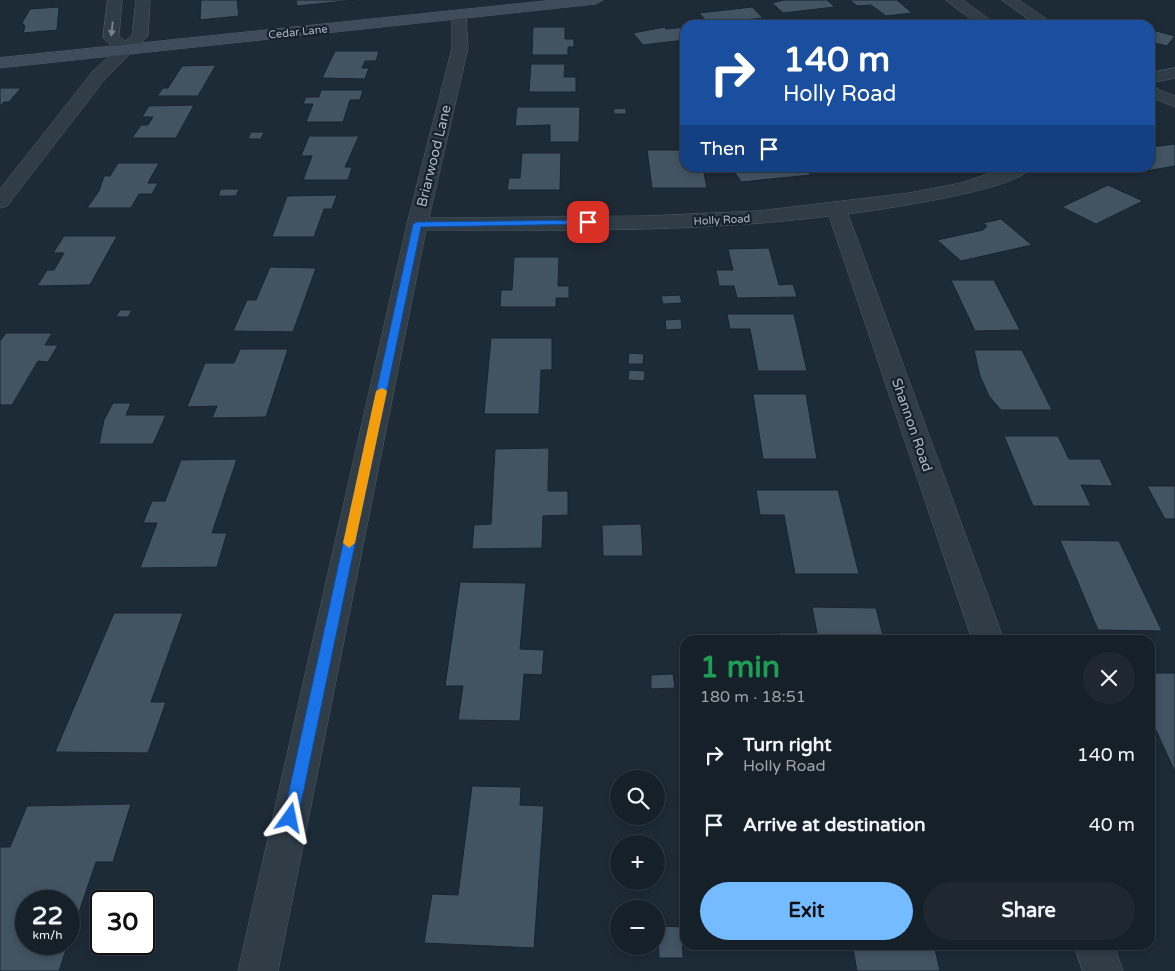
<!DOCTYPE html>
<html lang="en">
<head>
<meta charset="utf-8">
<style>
	body { margin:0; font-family:"Varela Round",sans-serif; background:#1f2831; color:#f1f3f6; height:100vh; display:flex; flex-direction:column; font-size:19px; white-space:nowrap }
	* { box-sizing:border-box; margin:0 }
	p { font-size:16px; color:#9ea3a8 }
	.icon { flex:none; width:28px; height:28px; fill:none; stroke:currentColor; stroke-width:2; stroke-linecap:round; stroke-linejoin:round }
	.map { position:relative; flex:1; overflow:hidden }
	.details { position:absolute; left:680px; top:635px; width:475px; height:315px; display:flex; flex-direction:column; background:#162029; border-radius:15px; box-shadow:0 2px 8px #0003,0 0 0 1px #353e46 }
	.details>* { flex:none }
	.guide { position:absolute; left:680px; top:20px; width:475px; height:152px; border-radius:15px; box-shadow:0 2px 8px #0003,0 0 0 1px #353e46; background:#1a4fa0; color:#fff; overflow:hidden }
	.fabs { position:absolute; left:610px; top:770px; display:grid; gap:10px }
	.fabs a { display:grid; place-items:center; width:55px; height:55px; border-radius:50%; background:#162029; box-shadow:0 2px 8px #0003,0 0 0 1px #353e46; font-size:25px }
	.speed { position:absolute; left:15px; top:890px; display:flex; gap:10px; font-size:25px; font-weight:700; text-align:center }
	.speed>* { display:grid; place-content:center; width:65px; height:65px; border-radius:50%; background:#162029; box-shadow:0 2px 8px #0003,0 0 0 1px #353e46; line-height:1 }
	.speed small { font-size:12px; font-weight:400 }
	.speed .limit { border:2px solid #111; border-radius:8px; background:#fff; color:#111 }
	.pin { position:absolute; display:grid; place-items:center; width:42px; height:42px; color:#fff; margin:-21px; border-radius:10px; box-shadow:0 2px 8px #0006 }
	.me { position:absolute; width:55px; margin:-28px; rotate:12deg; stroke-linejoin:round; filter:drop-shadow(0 0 4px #0008) }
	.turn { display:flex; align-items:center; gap:18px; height:105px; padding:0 20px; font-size:22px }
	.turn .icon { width:65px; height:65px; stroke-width:2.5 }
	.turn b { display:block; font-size:35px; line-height:42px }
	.then { display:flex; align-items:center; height:48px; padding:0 20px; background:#0003; gap:10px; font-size:19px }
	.round { display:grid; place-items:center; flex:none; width:52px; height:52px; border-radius:26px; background:#1f2831 }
	.overview { display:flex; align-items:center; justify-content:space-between; height:85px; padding:0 20px }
	h1 { font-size:30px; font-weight:700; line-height:38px; color:#1e9e55 }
	.action { display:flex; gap:10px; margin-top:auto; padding:10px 20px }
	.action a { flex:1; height:58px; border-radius:30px; background:#75bbff; color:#111; font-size:20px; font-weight:700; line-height:58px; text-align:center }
	.action a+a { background:#1f2831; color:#f1f3f6 }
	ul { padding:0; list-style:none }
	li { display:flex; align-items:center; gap:15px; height:70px; padding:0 20px }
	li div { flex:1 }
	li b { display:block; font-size:19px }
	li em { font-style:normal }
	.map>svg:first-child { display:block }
	.building { fill:#425362; stroke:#18242e }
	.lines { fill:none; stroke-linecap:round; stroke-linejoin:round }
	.minor-casing { stroke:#4d5b66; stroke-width:1 }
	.secondary-casing { stroke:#4d5b66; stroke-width:1 }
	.minor { fill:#303d47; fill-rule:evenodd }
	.secondary { fill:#3e4c5b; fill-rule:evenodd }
	.oneway { fill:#73818c }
	.route { fill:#1a73e8; stroke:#114b97 }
	.slow { fill:#f59e0b }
	.labels { text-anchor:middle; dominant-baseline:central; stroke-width:4.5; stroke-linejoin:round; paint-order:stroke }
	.far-street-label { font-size:11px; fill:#a9b8c5; stroke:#16222b }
	.street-label { font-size:14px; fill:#a9b8c5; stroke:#16222b }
</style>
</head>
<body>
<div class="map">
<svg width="1175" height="971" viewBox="0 0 1175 971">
	<rect width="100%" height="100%" fill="#1d2b37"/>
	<!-- building -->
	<path class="building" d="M201,0H237L239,16L200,20Z
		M296,0H356L297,6Z
		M784,0H827L835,7L783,13L772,3Z
		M850,0H897L912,13L886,16L871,5L857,6Z
		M59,7L57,30L23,33L25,26L22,23L30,9Z
		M752,7L763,18L709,24L699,13Z
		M889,21L894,25L869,23Z
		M1150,25L1155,26L1152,30L1175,36L1167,46L1150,42Z
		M533,27H565V39H574V47H568V55H532Z
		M665,27L666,29L685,27V40L643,45L633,33Z
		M335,51H379L376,61H365L362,68H369L365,79L322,78Z
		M531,64H565L564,77H576V92H529Z
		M216,65L198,96H157L163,88H168L182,66Z
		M0,88H21L9,102H4L0,106Z
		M321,90H363L360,100H350L343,122H306L313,104H303L306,97H319Z
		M194,105L176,138H132L141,125H148L153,117H142L149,106Z
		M517,107H580L579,142H550V125L515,126Z
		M626,108V114H614L613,109Z
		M251,132H264L261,139H248Z
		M309,136H359L345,167H352L348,180H303L312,156H301Z
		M1175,144V166L1146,171L1142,168H1150V147Z
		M647,150H684L685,168H703L707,188H652Z
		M522,153H561L560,190H507L509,178H520Z
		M118,163H159L148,183H158L152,194H139L131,208H87L99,191L104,176H110Z
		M732,168H805L811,175L741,182Z
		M1108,185L1143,201L1096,224L1062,207Z
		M221,189H239L236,196H218Z
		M337,195L332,209H324L314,237H272L287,196Z
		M1001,219L1032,245L961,261L937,240L983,230L987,226L983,223Z
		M64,236H117L90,285L37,286L47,270H54L64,253H53Z
		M769,248L779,285L793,284L797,297L737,298L734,286H719L716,270H733L728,249Z
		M514,257H559L558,286H569V298H556V307H500L501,290H512Z
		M270,267L316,268L293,332L233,331L247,300H256Z
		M951,280H994L1020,330L975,331Z
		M680,295L682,303L663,304L661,296Z
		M120,310H132L128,317H116Z
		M727,314H794L807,371H758L750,329H730Z
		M681,319L682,329L666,330L665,320Z
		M6,333H52L45,345H58L48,362L38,361L12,405H0V341Z
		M491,338H552V370H541L539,414H484Z
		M240,349H288L266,417L212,418L217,406L187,407L205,363H234Z
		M974,350H1022L1052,410H1001L989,396L980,376Z
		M629,353L644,354L643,364H628Z
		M629,370L645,371L644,381L628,380Z
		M753,394H806L817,459H763Z
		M113,403H131L126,415H166L153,444H99L104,420Z
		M1004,436H1058L1069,459H1100L1113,486L1081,485L1091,506H1033Z
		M549,448L548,491H568V515L543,516L542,548L472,549L474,525L491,524L495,449Z
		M237,459L212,533H227L217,567L140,568L157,523H143L152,501H165L181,460Z
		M1147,486H1175V519H1165Z
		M756,490H838L859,574H795L784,515H760Z
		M641,524L643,556H603L602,525Z
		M1060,540L1119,541L1162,631L1098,630Z
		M460,582L526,583L520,649L544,650L542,675L524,674L520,721L458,720L463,686H445Z
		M812,607L876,608L884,640H780L779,633H817Z
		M114,613H183L151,702H166L148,753L55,752Z
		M1150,673H1175V772L1150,717Z
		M673,674L675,688L651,689V675Z
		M472,786L521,787L520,805L544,806L534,948L424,943L432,894L458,895Z
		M131,804L113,862H96L69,942V901H26V944H68L59,971H0V847H10L27,806Z
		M658,926L682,927L683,958H659Z
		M853,949H935L940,971H857Z"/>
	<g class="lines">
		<defs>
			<path id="minor" d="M108,0H122L119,36L125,41L132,35L136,0H150L148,36L105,79L7,206L0,208V189L93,71L116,50L103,38Z
				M946,0H963L997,25H979Z
				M1002,0H1019L1055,25H1037Z
				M459,11L466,15L468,48L429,218L645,216L758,211L909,193L961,183L1006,168H1030C1019,190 877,210 848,214L1004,640H972L829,216C696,233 560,230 426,230L278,971H238L407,224L452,48V15Z
				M1175,68V78L1150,83V73Z
				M1150,86L1175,96V107L1150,97Z
				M1074,945H1114L1123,971H1083Z"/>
			<path id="secondary" d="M554,0H603L596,4L0,68V58Z"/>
		</defs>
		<!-- minor casing -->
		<use href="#minor" class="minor-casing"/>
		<!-- secondary casing -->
		<use href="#secondary" class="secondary-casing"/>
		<!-- minor -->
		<use href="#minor" class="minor"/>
		<!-- secondary -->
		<use href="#secondary" class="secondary"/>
	</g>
	<!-- one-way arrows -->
	<defs><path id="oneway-solid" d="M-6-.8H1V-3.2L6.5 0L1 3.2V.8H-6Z" transform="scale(1.25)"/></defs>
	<use class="oneway" href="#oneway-solid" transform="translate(112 29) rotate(96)"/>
	<!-- route -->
	<path class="route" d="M588,220L592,222L591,224L421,227L298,818L296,823L290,825L285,823L283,818L413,224L417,222Z"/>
	<!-- slow -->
	<path class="slow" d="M382,388L387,391L355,543L349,548L343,543L376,391Z"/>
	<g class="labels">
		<!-- far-street labels -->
		<g class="far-street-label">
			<text transform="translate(298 32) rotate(-6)">Cedar Lane</text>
			<text transform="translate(722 220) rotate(-3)">Holly Road</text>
		</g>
		<!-- street labels -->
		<g class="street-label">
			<text transform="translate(434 156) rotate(-76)">Briarwood Lane</text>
			<text transform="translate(912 425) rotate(71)">Shannon Road</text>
		</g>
	</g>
</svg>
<div class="fabs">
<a><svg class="icon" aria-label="search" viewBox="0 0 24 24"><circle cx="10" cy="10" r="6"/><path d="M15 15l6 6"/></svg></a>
<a>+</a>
<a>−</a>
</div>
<div class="speed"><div>22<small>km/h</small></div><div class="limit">30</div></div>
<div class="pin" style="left:588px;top:222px;background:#d93025"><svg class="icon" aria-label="arrive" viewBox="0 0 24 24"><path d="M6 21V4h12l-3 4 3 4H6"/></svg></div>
<svg class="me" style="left:290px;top:818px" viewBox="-20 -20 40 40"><path d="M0-17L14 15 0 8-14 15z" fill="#1a73e8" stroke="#fff" stroke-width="4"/></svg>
<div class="guide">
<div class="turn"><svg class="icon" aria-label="right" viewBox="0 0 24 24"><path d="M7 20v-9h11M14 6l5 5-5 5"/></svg><div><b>140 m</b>Holly Road</div></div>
<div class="then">Then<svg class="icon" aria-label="arrive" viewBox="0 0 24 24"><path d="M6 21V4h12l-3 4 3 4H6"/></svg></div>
</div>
<section class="details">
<div class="overview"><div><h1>1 min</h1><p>180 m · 18:51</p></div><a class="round"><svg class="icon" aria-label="close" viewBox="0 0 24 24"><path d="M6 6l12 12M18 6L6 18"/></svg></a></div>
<ul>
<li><svg class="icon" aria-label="right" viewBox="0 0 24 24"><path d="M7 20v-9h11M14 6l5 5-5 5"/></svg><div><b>Turn right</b><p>Holly Road</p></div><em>140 m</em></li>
<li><svg class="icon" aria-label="arrive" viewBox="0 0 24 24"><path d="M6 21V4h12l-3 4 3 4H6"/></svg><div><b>Arrive at destination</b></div><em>40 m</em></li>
</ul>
<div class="action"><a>Exit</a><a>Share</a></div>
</section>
</div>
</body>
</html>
